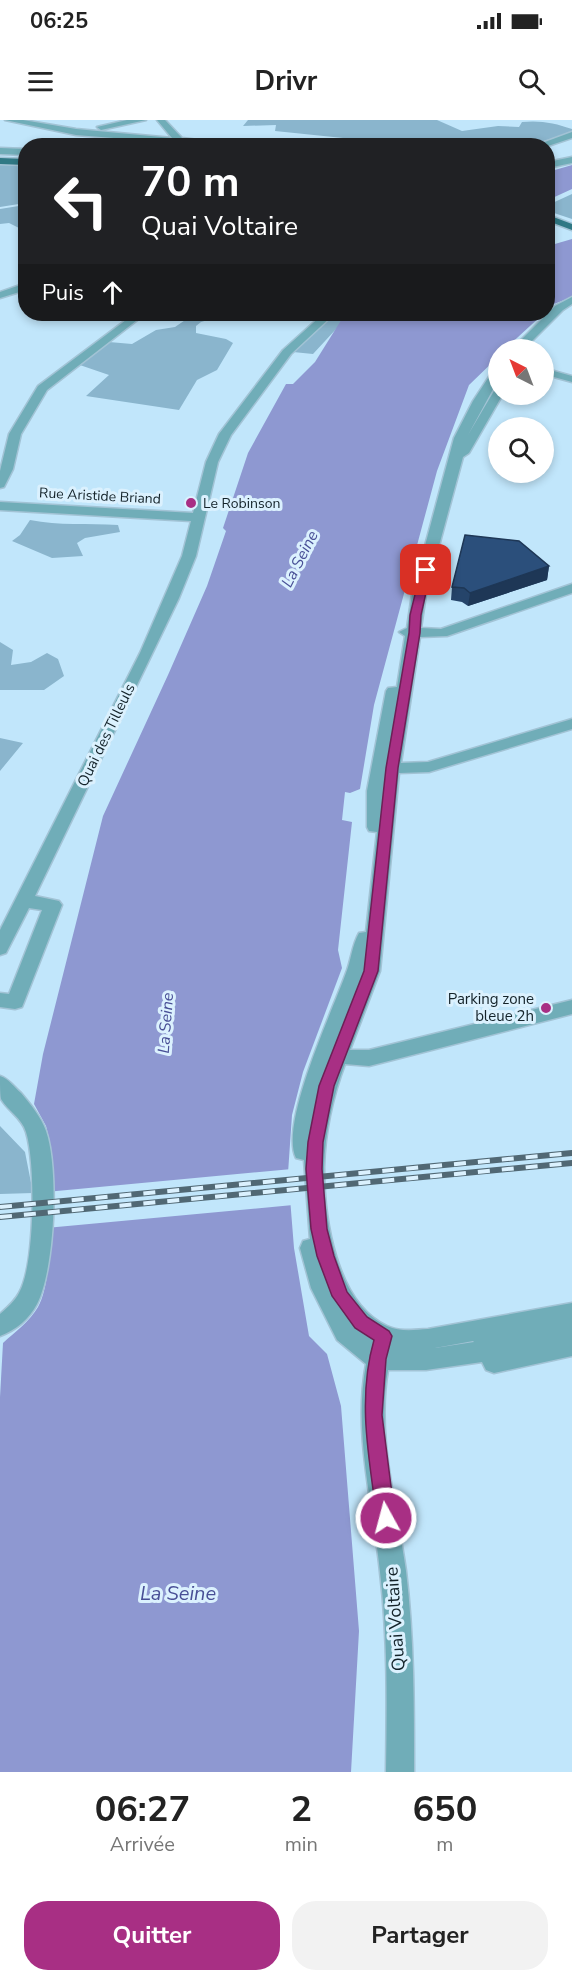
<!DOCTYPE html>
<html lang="fr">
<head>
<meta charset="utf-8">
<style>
	body { margin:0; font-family:"Nunito Sans",sans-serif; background:#f2f2f2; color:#222; height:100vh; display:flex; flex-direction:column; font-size:22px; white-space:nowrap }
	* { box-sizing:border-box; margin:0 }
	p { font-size:20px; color:#767676 }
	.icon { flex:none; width:33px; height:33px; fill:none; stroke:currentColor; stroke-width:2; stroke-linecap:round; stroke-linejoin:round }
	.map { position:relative; height:1652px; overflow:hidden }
	.details { display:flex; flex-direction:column; background:#fff; flex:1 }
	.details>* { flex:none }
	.guide { position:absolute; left:18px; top:18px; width:537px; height:183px; border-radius:24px; box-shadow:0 3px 9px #0003; background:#202124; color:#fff; overflow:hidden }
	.needle { width:39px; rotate:318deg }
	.fabs { position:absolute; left:488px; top:219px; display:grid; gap:12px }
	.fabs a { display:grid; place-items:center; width:66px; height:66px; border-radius:50%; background:#fff; box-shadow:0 3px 9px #0003; font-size:30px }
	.pin { position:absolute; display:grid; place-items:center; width:51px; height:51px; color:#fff; margin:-26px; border-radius:12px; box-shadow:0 3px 9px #0006 }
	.me { position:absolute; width:66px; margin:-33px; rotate:353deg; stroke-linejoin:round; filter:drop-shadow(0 0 4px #0008) }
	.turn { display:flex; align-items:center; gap:21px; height:126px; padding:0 24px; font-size:27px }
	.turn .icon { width:78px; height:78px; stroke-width:2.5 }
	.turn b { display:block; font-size:42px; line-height:51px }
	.then { display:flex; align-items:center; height:57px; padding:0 24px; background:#0003; gap:12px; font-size:22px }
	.eta { display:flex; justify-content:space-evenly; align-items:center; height:102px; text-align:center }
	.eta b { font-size:36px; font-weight:700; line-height:42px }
	.button { display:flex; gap:12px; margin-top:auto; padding:12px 24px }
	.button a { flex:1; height:69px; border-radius:24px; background:#a82f84; color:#fff; font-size:24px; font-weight:700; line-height:69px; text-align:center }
	.button a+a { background:#f2f2f2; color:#222 }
	.status { display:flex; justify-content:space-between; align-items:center; height:42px; padding:0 30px; background:#fff; direction:ltr }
	.status svg { height:16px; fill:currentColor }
	header { display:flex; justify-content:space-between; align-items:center; height:78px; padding:0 24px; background:#fff; font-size:27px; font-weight:700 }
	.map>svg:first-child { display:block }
	.green { fill:#8ab5cd }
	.water { fill:#8e98d1 }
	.pier { fill:#c1e6fb }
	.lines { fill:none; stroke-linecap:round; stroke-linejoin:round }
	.minor-casing { stroke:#a2c3d5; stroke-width:3 }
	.major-casing { stroke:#a2c3d5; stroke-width:3 }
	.minor { fill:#70adb8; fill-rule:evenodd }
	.major { fill:#307985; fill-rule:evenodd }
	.rail-casing { stroke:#516874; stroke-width:6 }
	.rail { stroke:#dbf1fe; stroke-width:4; stroke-dasharray:12; stroke-linecap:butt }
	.wall { fill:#25446a }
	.shaded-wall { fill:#1e3756 }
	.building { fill:#2b4f7b; stroke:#1e3756; stroke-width:1.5 }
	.route { fill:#a82f84; stroke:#6d1f56; stroke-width:1.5 }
	.poi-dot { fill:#a82f84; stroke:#dbf1fe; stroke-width:2 }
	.labels { text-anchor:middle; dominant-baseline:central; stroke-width:6; stroke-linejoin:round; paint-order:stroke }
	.far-street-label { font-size:14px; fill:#132229; stroke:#dbf1fe }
	.far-poi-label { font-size:14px; fill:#132229; stroke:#dbf1fe; text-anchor:start }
	.street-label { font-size:15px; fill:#132229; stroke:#dbf1fe }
	.poi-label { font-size:15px; fill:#132229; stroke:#dbf1fe; text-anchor:end }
	.water-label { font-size:16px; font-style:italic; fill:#484f96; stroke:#dbf1fe }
	.near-street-label { font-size:18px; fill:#132229; stroke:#dbf1fe }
	.near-water-label { font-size:20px; font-style:italic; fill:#484f96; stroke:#dbf1fe }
</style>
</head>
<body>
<div class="status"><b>06:25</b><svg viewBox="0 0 49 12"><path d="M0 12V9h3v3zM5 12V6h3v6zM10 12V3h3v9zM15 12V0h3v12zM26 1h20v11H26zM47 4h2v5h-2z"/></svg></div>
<header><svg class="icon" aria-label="menu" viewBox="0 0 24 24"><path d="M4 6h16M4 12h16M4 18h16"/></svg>Drivr<svg class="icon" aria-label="search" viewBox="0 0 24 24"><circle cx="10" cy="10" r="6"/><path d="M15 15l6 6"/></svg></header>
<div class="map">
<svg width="572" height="1652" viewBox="0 0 572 1652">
	<rect width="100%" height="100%" fill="#c1e6fb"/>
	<!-- green -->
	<path class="green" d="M248,0H437L462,11L498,6L519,7L522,2C540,0 555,3 572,9V13L533,24L535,25L390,26L382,22L275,11L276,5L243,6Z
		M0,44L25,45V83L0,87Z
		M572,74V99L548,91V85Z
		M25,85V111L9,103L0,104V89Z
		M194,194H228L201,202L196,206V213L226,219L233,223L217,250L197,260L179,290L86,276L109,255L74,243L109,222L132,224L156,210L175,207Z
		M332,194H350L313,234L293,232Z
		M30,400C59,406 88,403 118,405L120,412L85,418L77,423L83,436L52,438L12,421L20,415Z
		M0,522L13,530L11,545L31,542L47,533L58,539L64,556L44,570H0Z
		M0,618L23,623L0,651Z
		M0,1006L25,1032L33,1073L0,1074Z"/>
	<!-- water -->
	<path class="water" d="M572,45V69L548,80V52Z
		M572,119V177L554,184L548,190V126Z
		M345,194H543L505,229L498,230V237L469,265L437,351L374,585L360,669L350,673L345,672L342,700L352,702L338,830L342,848L303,952L292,995L288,1053L294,1128L309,1216L327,1234L341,1286L359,1511L351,1652H0V1277L3,1223C15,1212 30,1201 38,1187C56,1155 49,1062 50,1022L46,1006L34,984L43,934L103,696L168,555L207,466L226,411L223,408L248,333L286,264H293L315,242Z"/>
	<!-- pier -->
	<path class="pier" d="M292,1049L293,1085L46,1108V1072Z"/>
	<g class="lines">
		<defs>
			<path id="minor" d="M5,0H23L76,9L172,18L157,0H165L182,18L246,26H179L177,23L76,15Z
				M127,0H146L101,10L97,7Z
				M572,12V18L548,26H534Z
				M0,28L26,29V35L0,34Z
				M572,37V43L548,48V42Z
				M26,163V170L0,178V172Z
				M572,177V184L563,190L523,230H511L555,186Z
				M134,194H145L47,270L21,314L13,349L4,367L0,368V351L9,314L38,266Z
				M323,194H334L291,234L231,315L218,342L196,436L179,478L35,776L59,781L62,785L24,882L22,887L15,889L0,887V873L9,874L42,790L29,788L6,833L0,835V810L140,533L182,436L191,401L0,390V382L193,393L206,342L219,314L283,230Z
				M498,248V260L468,315L494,271L498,270V274H503L469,333L463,337L426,474L421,508L441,509L572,464V473L447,516L420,517L401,643L428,642L572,599V609L429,652L399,653L380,851L350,930H369L572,880V894L369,946L345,944C333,976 325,1013 324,1047C324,1098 336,1183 387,1206C400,1212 414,1210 428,1209L572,1183V1236L494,1253L486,1250L482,1242L426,1250H388C376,1316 397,1386 406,1451C414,1517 414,1585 414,1652H386C387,1585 388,1518 380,1452C373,1384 353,1313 366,1244L337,1220L311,1168L300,1128L303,1121L310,1119L304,1040L296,1038C279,1004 333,890 346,853C351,841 352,825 359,813L366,812L377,712L369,711L367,707V671L386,571L388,568L397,567L405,516L399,512L407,508L412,474L454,318L473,281L494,249ZM473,1221L474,1222L435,1228Z
				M543,248L572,256V262L543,254Z
				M0,956C9,959 14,967 21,973C31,985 41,997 46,1011C59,1048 55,1149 37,1184C29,1199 16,1210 0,1216V1194C7,1188 15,1181 19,1173C35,1145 36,1044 26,1012C22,998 8,991 1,979C0,974 0,963 0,956Z"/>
			<path id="major" d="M0,38L26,39V45L0,44Z
				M548,95L572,104V110L548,101Z"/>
		</defs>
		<!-- minor casing -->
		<use href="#minor" class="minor-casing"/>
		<!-- major casing -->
		<use href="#major" class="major-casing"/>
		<!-- minor -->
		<use href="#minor" class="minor"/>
		<!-- major -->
		<use href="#major" class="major"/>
		<defs>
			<path id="rail" d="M0,1087L572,1033
				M0,1097L572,1043"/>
		</defs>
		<!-- rail casing -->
		<use href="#rail" class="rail-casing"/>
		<!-- rail -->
		<use href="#rail" class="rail"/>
	</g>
	<!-- wall -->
	<path class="wall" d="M549,446L547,460L468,486L462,482L451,480L452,467Z"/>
	<!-- shaded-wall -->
	<path class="shaded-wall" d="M549,446L547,460L468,486L470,473Z"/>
	<!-- building -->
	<path class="building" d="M465,415L519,421L549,446L470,473L464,468L452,467Z"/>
	<!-- route -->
	<path class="route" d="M426,447L431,450L421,495L420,513L398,648L378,851L334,966L323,1022L322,1049L327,1109L334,1136L347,1172L367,1197L389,1211L392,1216L386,1239L382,1295L395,1398L393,1405L386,1407L379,1405L377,1398C369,1338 357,1279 374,1220L355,1208L332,1176L317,1136L311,1109L306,1049L308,1022L319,966L364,851L386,648L409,513L410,495L421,450Z"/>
	<!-- markers -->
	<g class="poi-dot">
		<circle cx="191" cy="383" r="6"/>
		<circle cx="546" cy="888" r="6"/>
	</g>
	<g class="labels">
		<!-- far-street labels -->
		<g class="far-street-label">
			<text transform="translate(100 376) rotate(3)">Rue Aristide Briand</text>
		</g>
		<!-- far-poi labels -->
		<g class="far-poi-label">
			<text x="203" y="383">Le Robinson</text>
		</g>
		<!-- street labels -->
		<g class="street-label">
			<text transform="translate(106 615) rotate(-64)">Quai des Tilleuls</text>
		</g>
		<!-- poi labels -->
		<g class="poi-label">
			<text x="534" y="879">Parking zone<tspan x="534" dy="17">bleue 2h</tspan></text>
		</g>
		<!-- water labels -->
		<g class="water-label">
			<text transform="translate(300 439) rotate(-63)">La Seine</text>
			<text transform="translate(166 903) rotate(-86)">La Seine</text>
		</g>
		<!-- near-street labels -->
		<g class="near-street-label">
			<text transform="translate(395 1499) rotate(-94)">Quai Voltaire</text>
		</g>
		<!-- near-water labels -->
		<g class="near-water-label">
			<text x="178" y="1473">La Seine</text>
		</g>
	</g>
</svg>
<div class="fabs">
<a><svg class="needle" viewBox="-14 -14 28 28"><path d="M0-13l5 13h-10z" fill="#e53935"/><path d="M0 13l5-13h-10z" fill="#767676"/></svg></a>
<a><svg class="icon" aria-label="search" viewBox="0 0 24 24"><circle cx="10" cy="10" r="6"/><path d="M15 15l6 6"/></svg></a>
</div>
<div class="pin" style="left:426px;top:450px;background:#d93025"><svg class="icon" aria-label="arrive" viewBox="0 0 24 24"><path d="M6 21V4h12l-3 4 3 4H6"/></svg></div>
<svg class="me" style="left:386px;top:1398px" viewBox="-20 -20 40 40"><circle r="17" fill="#a82f84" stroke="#fff" stroke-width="3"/><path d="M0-11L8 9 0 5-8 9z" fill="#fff"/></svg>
<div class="guide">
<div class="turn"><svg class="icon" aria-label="left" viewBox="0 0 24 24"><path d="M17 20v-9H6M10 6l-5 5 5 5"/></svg><div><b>70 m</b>Quai Voltaire</div></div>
<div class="then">Puis<svg class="icon" aria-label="ahead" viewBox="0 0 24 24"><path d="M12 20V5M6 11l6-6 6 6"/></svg></div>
</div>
</div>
<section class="details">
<div class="eta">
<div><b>06:27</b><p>Arrivée</p></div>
<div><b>2</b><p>min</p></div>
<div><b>650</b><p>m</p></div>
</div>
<div class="button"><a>Quitter</a><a>Partager</a></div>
</section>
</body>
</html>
